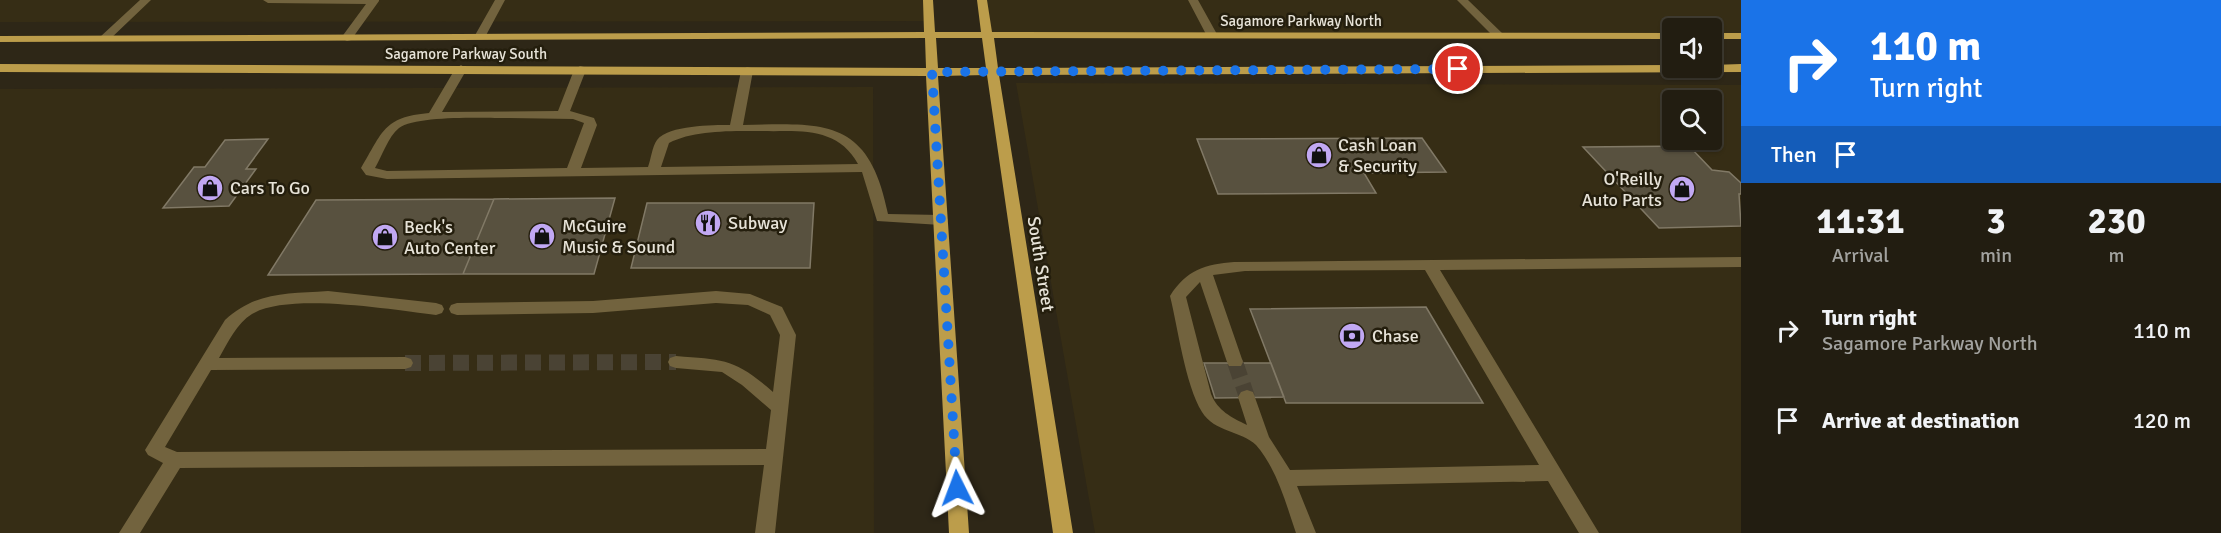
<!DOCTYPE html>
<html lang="en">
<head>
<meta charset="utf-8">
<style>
	body { margin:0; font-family:Signika,sans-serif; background:#2a261a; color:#f1f3f6; height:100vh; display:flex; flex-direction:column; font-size:22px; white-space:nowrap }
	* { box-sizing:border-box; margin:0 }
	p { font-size:20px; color:#a2a29f }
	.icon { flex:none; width:33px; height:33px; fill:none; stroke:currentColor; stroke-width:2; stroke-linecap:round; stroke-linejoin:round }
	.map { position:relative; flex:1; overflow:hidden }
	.drawer { display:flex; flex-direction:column; background:#221d11; width:480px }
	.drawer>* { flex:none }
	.top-card { background:#1a73e8; color:#fff; overflow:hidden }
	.buttons { position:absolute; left:1662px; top:18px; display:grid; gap:12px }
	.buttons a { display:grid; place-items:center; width:60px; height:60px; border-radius:6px; background:#221d11; box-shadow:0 2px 4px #0004,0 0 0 2px #3f3b31; font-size:30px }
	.pin { position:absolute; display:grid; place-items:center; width:51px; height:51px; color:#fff; margin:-26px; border:3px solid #fff; border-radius:50%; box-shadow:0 2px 6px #0007 }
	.me { position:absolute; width:66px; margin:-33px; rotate:357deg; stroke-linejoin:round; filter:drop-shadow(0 0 4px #0008) }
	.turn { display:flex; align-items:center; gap:21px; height:126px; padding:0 30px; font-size:27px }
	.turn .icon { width:78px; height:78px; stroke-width:2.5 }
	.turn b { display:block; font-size:42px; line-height:51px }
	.then { display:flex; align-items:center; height:57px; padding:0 30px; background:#0003; gap:12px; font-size:22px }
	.eta { display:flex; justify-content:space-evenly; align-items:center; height:102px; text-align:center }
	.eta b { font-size:36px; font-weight:700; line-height:42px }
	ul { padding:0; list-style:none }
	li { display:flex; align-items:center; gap:18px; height:90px; padding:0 30px }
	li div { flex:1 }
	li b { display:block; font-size:22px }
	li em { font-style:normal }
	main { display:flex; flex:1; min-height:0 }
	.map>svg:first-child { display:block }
	.built { fill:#362d15; fill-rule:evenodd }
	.building { fill:#58513f; stroke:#817966; stroke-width:1.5 }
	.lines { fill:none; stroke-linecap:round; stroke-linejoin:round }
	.minor-tunnel { stroke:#4a4334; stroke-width:16; stroke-dasharray:16 8; stroke-linecap:butt }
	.minor { fill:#72633e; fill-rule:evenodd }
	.major { fill:#bc9d4b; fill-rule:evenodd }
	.route { stroke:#1a73e8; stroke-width:10; stroke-dasharray:0 18 }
	.labels { text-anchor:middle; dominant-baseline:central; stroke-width:5; stroke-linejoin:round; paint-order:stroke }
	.far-street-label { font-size:15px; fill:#e7e3d8; stroke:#241e0d }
	.poi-label { font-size:18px; fill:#e7e3d8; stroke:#241e0d; text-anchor:start }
	.street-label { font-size:18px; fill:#e7e3d8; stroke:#241e0d }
</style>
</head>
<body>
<main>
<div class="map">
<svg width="1741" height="533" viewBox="0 0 1741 533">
	<rect width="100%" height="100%" fill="#2e2717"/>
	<!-- built -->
	<path class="built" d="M0,0H923L924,21L0,22Z
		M982,0H1741V36H1712V28H1672V36L986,35Z
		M1016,83L1741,85V533H1095ZM1672,100H1712V140H1672Z
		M873,87L874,533H0V89Z"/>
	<!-- building -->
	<path class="building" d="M1422,138L1446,172L1364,173L1376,193L1218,194L1197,139Z
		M268,139L246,169H256L229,206L163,208L194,167H205L225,140Z
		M1689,146L1712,170L1729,172L1741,183V194H1739L1741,226L1659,228L1583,147Z
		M615,198L594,274H463L494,199Z
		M494,199L463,274L268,275L316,200Z
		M647,203H814L810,268H631Z
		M1426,307L1483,403H1286L1250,309Z
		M1204,363H1271L1284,397L1215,398Z"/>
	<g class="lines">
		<!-- minor-tunnel -->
		<path class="minor-tunnel" d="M1235,362L1247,397
			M405,363L676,362"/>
		<!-- minor -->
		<path class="minor" d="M140,0H151L108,41H100V37Z
			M263,0H379V1L351,40L347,41L341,38L366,4L268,3Z
			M495,0H505L484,39H476L474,37Z
			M1188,0H1198L1218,36L1216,38H1208Z
			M1457,0H1468L1503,34V38H1495Z
			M461,65L467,69L442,112L558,111L574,70L580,66L584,67L586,70L570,111L594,118L597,125L581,168L648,167C651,159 652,147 657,140C669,125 713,125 730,125L741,71L747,67L751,68L753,71L743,125C825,123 869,118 888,214L941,215L948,220L941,225L877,221L862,172L387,179L366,175L361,168C383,132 383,117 429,113L455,69ZM509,118L573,119L584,123L567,168L387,171L375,168C382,156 388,137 399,128C416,115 486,118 509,118ZM786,131C816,131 842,135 858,164L661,167L669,143C700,127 750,132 786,131Z
			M1741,257V267L1440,270L1599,533H1579L1548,481L1297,486L1316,533H1296C1286,504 1277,469 1256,445C1242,431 1214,432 1202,412C1185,384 1178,328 1170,296C1186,270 1206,264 1234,262ZM1425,270L1539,465L1290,470L1269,437L1253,392L1247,390L1241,392L1238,397L1247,425C1231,417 1218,411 1211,394L1186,297L1200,282L1227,362L1229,366H1241L1243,362L1213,275L1245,271Z
			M328,291L436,303L442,305L444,309L442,313L436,315C393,310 289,292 252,314C237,323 228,342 219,358L405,357L411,359L413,363L411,367L405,369L211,370L165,447L177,452L766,449L771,410L742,385L722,372L676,368L670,366L668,362L670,358L676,356C725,360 734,358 773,392L780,335L770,315L748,305L716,303L593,313L457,315L451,313L449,309L451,305L457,303L593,301L716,291L750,294L782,307L796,335L775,533H755L764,465L180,468L140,533H119L163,463L148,455L145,450L225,320C257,291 287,294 328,291Z"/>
		<!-- major -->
		<path class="major" d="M923,0H933L935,32H981L977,0H987L992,32L1672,33V39L994,38L998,68L1672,65V68H1712V65L1741,64V72L999,75L1073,533H1053L987,75L938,76L969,533H949L926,76L0,72V64L926,68L925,38L0,42V36L924,32ZM936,38H982L986,68H938Z
			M1712,33H1741V39H1712Z"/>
	</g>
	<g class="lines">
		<!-- route -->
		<path class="route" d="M957,488L932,72L1458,69"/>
	</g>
	<!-- icons -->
	<defs>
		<symbol id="shop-disc" viewBox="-11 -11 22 22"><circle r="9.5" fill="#c1a8f3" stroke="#241e0d"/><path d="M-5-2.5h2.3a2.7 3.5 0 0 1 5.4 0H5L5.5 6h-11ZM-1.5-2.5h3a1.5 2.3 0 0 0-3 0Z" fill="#111"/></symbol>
		<symbol id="restaurant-disc" viewBox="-11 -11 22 22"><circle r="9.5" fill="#c1a8f3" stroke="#241e0d"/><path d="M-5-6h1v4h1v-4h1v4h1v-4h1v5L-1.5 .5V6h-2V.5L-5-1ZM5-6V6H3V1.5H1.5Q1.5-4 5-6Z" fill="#111"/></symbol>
		<symbol id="bank-disc" viewBox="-11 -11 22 22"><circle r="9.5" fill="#c1a8f3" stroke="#241e0d"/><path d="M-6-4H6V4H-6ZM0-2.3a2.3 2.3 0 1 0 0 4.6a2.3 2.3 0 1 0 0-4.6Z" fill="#111"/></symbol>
	</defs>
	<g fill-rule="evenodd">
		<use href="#shop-disc" x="1304" y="140" width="30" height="30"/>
		<use href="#shop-disc" x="195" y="173" width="30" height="30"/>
		<use href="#shop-disc" x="1667" y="174" width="30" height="30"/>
		<use href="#restaurant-disc" x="693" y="208" width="30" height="30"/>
		<use href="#shop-disc" x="527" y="221" width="30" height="30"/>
		<use href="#shop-disc" x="370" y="222" width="30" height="30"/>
		<use href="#bank-disc" x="1337" y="321" width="30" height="30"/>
	</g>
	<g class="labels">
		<!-- far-street labels -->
		<g class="far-street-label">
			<text x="1301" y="21">Sagamore Parkway North</text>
			<text x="466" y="54">Sagamore Parkway South</text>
		</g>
		<!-- poi labels -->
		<g class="poi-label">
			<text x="1338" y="145">Cash Loan<tspan x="1338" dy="21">&amp; Security</tspan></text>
			<text x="1662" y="179" text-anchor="end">O'Reilly<tspan x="1662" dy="21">Auto Parts</tspan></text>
			<text x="230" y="188">Cars To Go</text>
			<text x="728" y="223">Subway</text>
			<text x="562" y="226">McGuire<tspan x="562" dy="21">Music &amp; Sound</tspan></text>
			<text x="404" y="227">Beck's<tspan x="404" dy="21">Auto Center</tspan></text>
			<text x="1372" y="336">Chase</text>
		</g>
		<!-- street labels -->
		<g class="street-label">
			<text transform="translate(1041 264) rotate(81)">South Street</text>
		</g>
	</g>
</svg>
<div class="buttons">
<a><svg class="icon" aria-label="sound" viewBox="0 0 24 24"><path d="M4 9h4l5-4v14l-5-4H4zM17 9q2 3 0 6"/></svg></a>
<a><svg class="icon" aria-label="search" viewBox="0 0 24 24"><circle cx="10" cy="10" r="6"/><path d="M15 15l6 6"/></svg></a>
</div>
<div class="pin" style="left:1458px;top:69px;background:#d93025"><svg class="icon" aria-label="arrive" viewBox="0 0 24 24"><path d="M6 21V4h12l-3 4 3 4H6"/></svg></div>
<svg class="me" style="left:957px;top:488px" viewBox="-20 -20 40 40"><path d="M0-17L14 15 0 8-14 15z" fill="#1a73e8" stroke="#fff" stroke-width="4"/></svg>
</div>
<section class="drawer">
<div class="top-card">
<div class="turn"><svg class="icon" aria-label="right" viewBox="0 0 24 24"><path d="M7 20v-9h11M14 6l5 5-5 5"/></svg><div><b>110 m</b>Turn right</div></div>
<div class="then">Then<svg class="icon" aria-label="arrive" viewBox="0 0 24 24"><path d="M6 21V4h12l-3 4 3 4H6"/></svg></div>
</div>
<div class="eta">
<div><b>11:31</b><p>Arrival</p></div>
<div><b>3</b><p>min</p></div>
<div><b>230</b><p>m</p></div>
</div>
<ul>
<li><svg class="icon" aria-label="right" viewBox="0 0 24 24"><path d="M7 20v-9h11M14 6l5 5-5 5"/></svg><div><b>Turn right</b><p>Sagamore Parkway North</p></div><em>110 m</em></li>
<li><svg class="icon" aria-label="arrive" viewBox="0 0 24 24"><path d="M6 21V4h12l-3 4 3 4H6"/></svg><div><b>Arrive at destination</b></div><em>120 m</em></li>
</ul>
</section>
</main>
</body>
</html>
